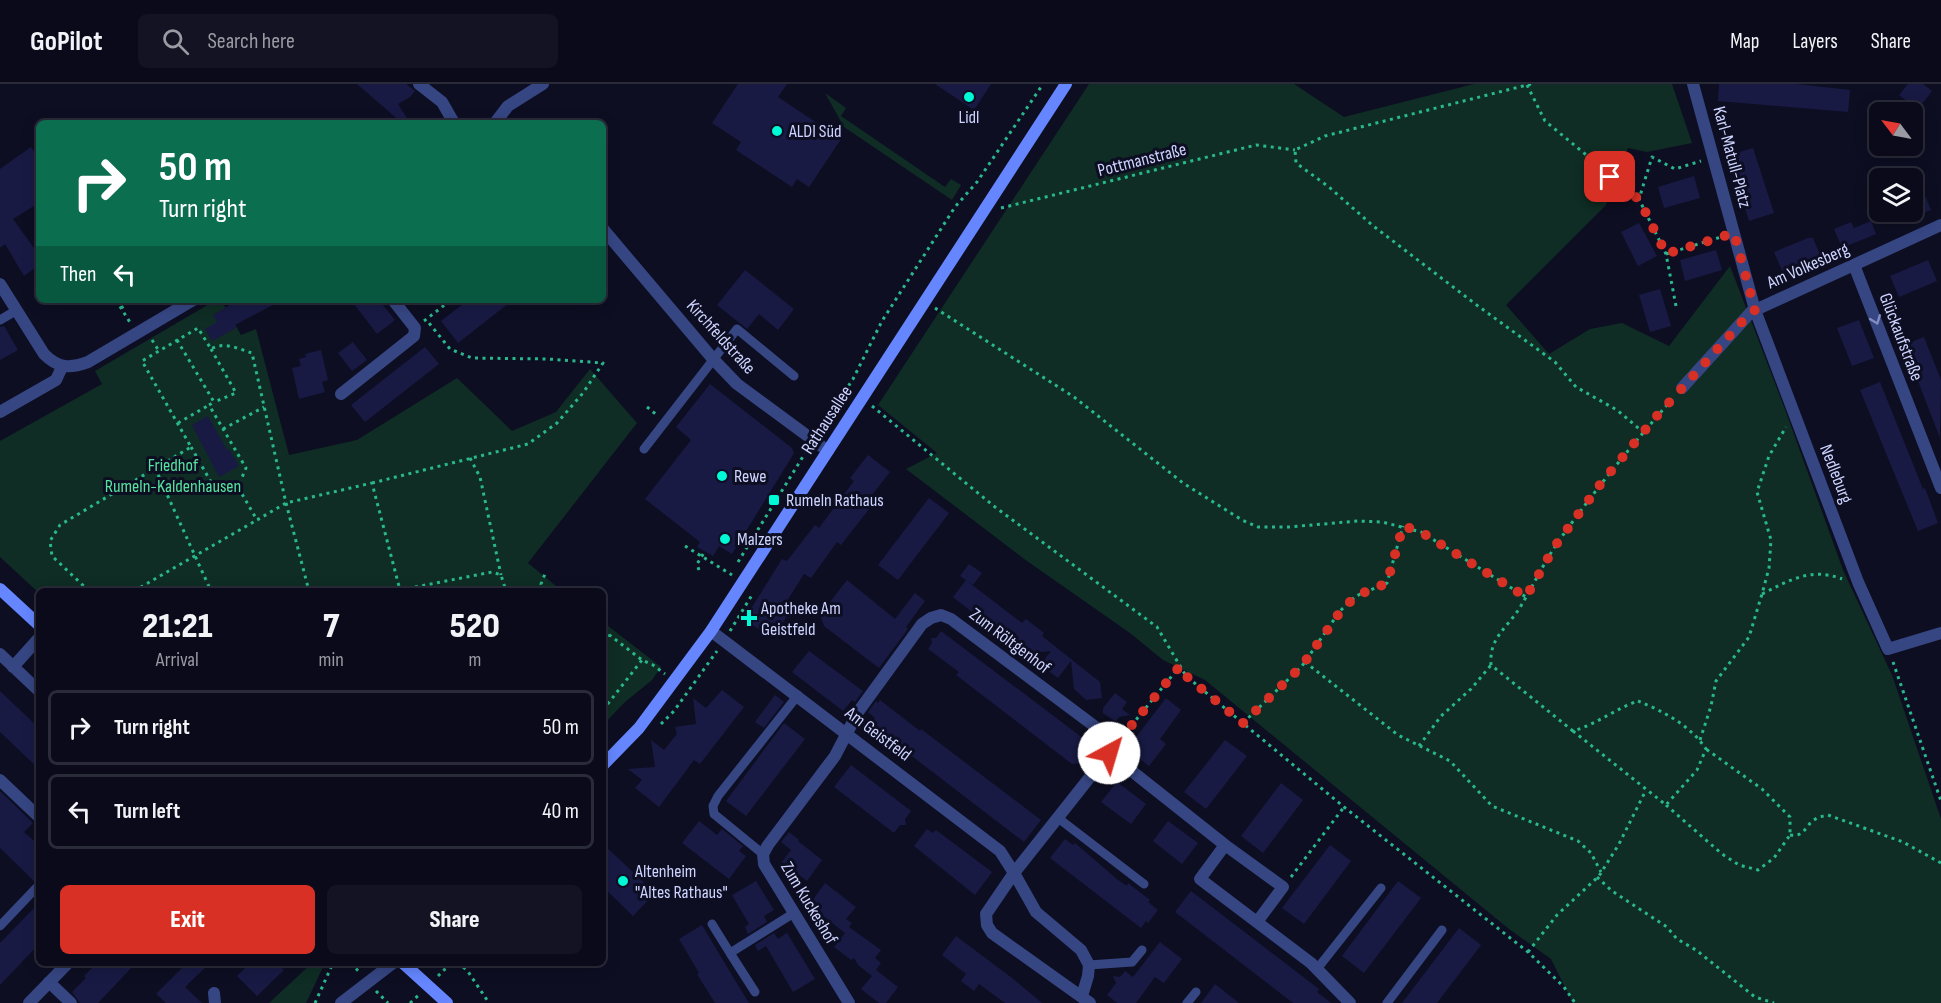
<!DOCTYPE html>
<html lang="en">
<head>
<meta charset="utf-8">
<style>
	body { margin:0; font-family:"Sofia Sans Condensed",sans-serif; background:#131323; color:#f1f3f6; height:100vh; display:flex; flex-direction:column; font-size:22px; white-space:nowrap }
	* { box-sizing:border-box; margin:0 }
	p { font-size:20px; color:#999aa2 }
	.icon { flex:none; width:33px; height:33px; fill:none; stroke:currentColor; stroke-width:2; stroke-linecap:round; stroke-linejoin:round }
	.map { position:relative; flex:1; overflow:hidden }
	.panel { position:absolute; left:36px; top:504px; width:570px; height:378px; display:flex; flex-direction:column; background:#0a0a1a; border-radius:9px; box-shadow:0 3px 15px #0003,0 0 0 2px #2a2b39 }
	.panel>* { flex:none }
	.hud { position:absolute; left:36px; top:36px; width:570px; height:183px; border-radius:9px; box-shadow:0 3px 15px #0003,0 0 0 2px #2a2b39; background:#0b6e4f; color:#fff; overflow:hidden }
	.needle { width:39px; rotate:302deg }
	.tools { position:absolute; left:1869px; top:18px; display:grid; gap:12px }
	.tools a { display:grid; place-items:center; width:54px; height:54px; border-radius:9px; background:#0a0a1a; box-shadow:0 3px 15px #0003,0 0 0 2px #2a2b39; font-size:30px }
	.pin { position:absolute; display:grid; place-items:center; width:51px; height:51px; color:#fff; margin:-26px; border-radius:12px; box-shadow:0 3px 9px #0006 }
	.me { position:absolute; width:66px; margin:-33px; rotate:39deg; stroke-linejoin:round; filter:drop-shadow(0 0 4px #0008) }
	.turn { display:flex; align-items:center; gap:21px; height:126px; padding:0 24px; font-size:27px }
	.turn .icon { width:78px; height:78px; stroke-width:2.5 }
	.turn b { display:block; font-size:42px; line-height:51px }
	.then { display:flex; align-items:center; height:57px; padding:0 24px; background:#0003; gap:12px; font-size:22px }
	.eta { display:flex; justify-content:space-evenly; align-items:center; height:102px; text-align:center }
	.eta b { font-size:36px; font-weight:800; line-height:42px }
	.primary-button { display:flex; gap:12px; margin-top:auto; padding:12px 24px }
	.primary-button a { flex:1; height:69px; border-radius:9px; background:#d93025; color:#fff; font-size:24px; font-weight:800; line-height:69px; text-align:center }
	.primary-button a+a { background:#131323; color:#f1f3f6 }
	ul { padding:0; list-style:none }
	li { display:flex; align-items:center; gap:18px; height:75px; margin:0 12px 9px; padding:0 12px; border:3px solid #2a2b39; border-radius:9px }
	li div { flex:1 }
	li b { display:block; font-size:22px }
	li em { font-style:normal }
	header { display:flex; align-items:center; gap:36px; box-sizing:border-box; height:84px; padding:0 30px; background:#0a0a1a; border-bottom:2px solid #2a2b39 }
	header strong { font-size:28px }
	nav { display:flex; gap:33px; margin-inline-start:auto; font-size:21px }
	.search { width:420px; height:54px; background:#131323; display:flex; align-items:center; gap:15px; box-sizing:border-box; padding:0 21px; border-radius:9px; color:#999aa2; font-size:22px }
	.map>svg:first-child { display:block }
	.green { fill:#0f2d24 }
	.building { fill:#181a44 }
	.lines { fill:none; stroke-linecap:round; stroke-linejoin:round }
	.path { stroke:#29b88d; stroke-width:3; stroke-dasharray:3 4.5; stroke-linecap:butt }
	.service { stroke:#364683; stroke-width:9 }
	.minor { stroke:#364683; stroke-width:12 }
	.secondary { stroke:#6586ff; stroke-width:12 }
	.oneway { stroke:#828dc1 }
	.route { stroke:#d93025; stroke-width:10; stroke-dasharray:0 18 }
	.poi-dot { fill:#00f9d6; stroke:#0d0e22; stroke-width:2 }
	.labels { text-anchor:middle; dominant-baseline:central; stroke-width:6; stroke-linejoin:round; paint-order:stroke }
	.poi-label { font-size:18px; fill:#ced4ff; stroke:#0d0e22; text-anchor:start }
	.street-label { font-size:18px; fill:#ced4ff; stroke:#0d0e22 }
	.park-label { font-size:18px; fill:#55e49e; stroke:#0d0e22 }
</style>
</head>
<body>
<header>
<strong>GoPilot</strong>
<div class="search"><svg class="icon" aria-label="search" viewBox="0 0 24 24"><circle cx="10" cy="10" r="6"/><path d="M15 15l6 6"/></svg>Search here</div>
<nav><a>Map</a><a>Layers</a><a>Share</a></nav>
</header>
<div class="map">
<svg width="1941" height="919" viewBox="0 0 1941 919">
	<rect width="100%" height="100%" fill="#0d0e22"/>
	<!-- green -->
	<path class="green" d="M1089,0H1294L1344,33L1474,0H1672L1692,59L1647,68L1628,64L1606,121L1506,221L1549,270L1590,245L1622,239L1669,262L1730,182L1786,328L1843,486L1892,591L1941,735V919H1573L1551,875L1509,845L1205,596L1163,576L1130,549L1027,477L906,385L937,369L878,321Z
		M825,9L846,24L841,32L945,103L951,95L961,101L952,116L844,43Z
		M216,216H221L241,251L256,245L289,371L357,356L457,294L512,347L556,328L590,285L637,339L528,479L562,507H39V509L0,473V357L102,300L95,287Z
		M603,538L661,583L652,596L625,618L603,641Z
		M312,879H325L306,919H269Z"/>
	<!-- building -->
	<path class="building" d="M357,0H406L415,7L410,13L398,20L410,39H402Z
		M738,0H787L778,13L841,55L809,103L797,95L792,103L736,66L741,58L712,39Z
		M935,0H991L974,26Z
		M1719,0H1797L1850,6L1848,28L1718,17Z
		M1908,0H1923L1932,7L1918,25L1899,11Z
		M31,63L39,75V112L34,116L37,120L13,135L39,171V181L24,192L5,160L0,164V85Z
		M1753,64L1774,129L1749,137L1730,71Z
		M1694,92L1700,114L1664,124L1658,103Z
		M1926,113L1931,126L1912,134V119Z
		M1871,137L1876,150L1842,164L1834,145L1851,138L1854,144Z
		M1639,139L1657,172L1638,182L1621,148Z
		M1808,154H1813L1821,173L1783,189L1774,168Z
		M1716,166L1722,186L1685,197L1680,176Z
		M1928,176L1937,197L1899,213L1890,192Z
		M745,186L794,225L778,246L759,230L747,245L717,221Z
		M1660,205L1671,242L1650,248L1639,211Z
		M238,216H282L235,241L236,244L212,257L205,245L217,238L213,231Z
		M351,216H379L395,236L377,250Z
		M468,216H513L458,259L441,237Z
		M1859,236L1874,274L1852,282L1837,244Z
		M4,242L18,266L0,276V243Z
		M1924,253L1941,296L1940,354L1904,261Z
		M353,258L367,276L352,287L338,269Z
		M425,263L439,280L365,338L351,321Z
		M321,266L328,296L322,298L325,308L299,315L292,284L301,282L299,275L306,273L305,270Z
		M1880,298L1923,405L1925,404L1938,439L1918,447L1860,306Z
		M710,300L792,364L794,369L732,470L719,462L713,472L697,463L700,458L645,415L691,356L676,343Z
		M208,332L227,366L229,365L239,382L219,393L192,341Z
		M868,371L890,388L872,411L877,415L841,461L837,458L811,494L804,490L780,528L787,532L774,554L744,536L782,475L787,477L815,441L819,444L854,397L850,394Z
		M929,414L949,429L898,496L878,481Z
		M969,480L982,489L973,501L967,497L1022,539L1026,535L1044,549L1042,552L1100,598L1102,614L1086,616L1074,605L1071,577L1058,594L1040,581L1051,567L1025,570L953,513L966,496L960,492Z
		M847,496L895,535L915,509L925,517L906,543L908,545L879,584L824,542L820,531Z
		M941,547L1092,661L1079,679L1072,680L956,591L959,588L928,565L932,559L931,554H936Z
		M809,567L863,607L855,618L852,616L843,627L792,588Z
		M722,606L744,623L700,680L694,676L659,723L635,704L642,696L628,685L655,683L651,656L664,666L677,650L675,643L696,640L693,614L706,624Z
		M0,607L39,644V685L0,648Z
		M1115,609L1127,618L1122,625L1130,631L1119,633L1116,638L1103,629V624Z
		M775,611L784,618L764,644L755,638Z
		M1166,614L1181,626L1160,655L1166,660L1149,682L1127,665Z
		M880,616L920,647L921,645L1041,736L1024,758L870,640L875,634L868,628L876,617L878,619Z
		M784,639L805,655L746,732L726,717Z
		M1225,656L1247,672L1206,725L1184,708Z
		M851,681L911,727L905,735L906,741H900L894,749L834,703Z
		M1117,698L1146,720L1131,740L1101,718Z
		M1281,699L1303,716L1263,769L1241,752Z
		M0,707L33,739L24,748L39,761V794L34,797L0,764Z
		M699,737L717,751L722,745L743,762L739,767L746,772L729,795L682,759Z
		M1168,737L1198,759L1182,780L1153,757Z
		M927,745L933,749L936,746L992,788L975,811L914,762Z
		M789,748L799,756L798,757L822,776L807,797L782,778L791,766L781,758Z
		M1065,755L1073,761L1075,759L1118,796L1127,802L1128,799L1150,816L1148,818L1158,826L1148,839L1146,837L1141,844L1050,774Z
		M603,760L655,809L633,832L603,803Z
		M1330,761L1351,777L1304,840L1282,824Z
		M756,797L774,826L764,832L767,838L748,850L745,843L749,840L732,811Z
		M1398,797L1421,814L1364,889L1342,872Z
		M825,799L856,823L846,835L852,839L849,843L881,866L875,874L881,879L876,886L898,903L886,919H879L861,905L872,892L858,881L854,874L851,876L834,863L845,849L809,821Z
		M1191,807L1319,905L1317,908L1331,919H1293L1175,828Z
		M39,819V860L0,901V859Z
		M702,841L733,893L749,919H715L697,890L699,889L679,855Z
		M1459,844L1481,861L1472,873L1437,919H1402Z
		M774,849L778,855L787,849L815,895L793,908L766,862L758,867L755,861Z
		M956,852L1012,894L1042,919H1005L979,900L974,907L961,897L966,890L942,871Z
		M1160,858L1182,875L1164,899L1155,893L1136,919H1117L1107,911L1116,899L1113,892L1120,893L1125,887L1133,893Z
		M97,879H136L98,919H80L72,908L86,894L84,892Z
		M187,879H210L185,903L202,919H166L156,910Z
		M250,879H277L284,886L257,912L237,892Z
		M1215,900L1239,919H1201Z"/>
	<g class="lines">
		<!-- path -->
		<path class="path" d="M1531,0L1325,52L1295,66L1296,79L1329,103L1372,141L1478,222L1555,278L1576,303L1617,326L1643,348
			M1527,1L1545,37L1601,83L1619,103L1639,115
			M1001,124L1256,61L1295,66
			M1666,170L1721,153
			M116,216L131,240
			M1676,222L1666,170L1639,115L1652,73L1675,85L1701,77
			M121,224L134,216
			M935,224L1074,313L1183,399L1242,436L1258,443H1289L1358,437L1382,438L1421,448L1526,513
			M424,237L451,216
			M152,256L159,267
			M177,256L214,318L209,321L246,384L238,403L257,436L286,419L372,399L400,506L492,488L501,491L506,507
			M211,265L236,309L214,318
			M872,322L995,423L1157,543L1186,592L1344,723L1528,868L1564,903L1575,919
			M647,323L658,332
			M178,339L209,321
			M223,345L264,323
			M820,346L853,295L882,237L955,123L977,98L1043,0
			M191,363L211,398L238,403
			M470,374L480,393L501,491
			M155,384L211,507
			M372,399L528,360L557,339L583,309L603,279L548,275L472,274L450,265L429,239
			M685,462L732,491
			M738,478L807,366
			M699,486L697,480L705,467
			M89,507L52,472L50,457L60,441L191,363L142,277L198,244L211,265C224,257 239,265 252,269L286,419L309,507
			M134,507L257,436
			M545,507L541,500L545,490
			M1762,510C1790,496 1811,483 1842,495
			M603,546L642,576L653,581L665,590
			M730,547L752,511
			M603,558L609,551
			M1305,578L1398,651L1450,677L1492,722L1578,757L1591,769L1601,788
			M1893,578L1941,717
			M1638,617C1663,627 1691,642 1706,665L1697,686L1666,721L1573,647C1597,640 1615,625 1638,617Z
			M603,626L642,576
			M1243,639L1302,582L1340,527L1356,512L1387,499L1403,442
			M661,640L674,627L717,567
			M1573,647L1491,581C1489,554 1506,545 1519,525C1532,504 1542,482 1556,461C1592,409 1632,361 1674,313
			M1122,653L1180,582
			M1700,656L1711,622L1716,597L1749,553L1762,510L1769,484L1771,456L1757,408L1769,372L1786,343
			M1419,662L1441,632L1471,605L1491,581
			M1666,721L1722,770L1739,781L1758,786L1774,774L1790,751V733L1762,705L1706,665
			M1790,751C1805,753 1804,743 1814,736C1818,733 1823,732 1828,731L1903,758L1941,779
			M1291,793L1344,723
			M1597,793L1612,807L1667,843L1677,855L1696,866L1755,913L1774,919
			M1528,868L1557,831L1599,792L1619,760L1646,706
			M351,879L360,889
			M457,879L467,886L489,919
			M438,892L451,879
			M376,907L388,919
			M315,919L333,879
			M410,919L420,910"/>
		<!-- service -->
		<path class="service" d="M0,236L17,226
			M644,365L737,245L794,292
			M1058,734L1144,800
			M763,770L714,730L713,722L718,712L798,611
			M712,840L730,869L794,829
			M0,842L39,801
			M730,869L755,908
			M1089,881L1132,878L1142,866
			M1317,885L1381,804
			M1187,919L1196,908
			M1387,919L1442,846"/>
		<!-- minor -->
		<path class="minor" d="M419,0L442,18L454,39
			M1693,0L1755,226L1858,498L1888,565L1941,549
			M495,39L508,22L543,0
			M603,145L713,275L737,300L828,367
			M1854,181L1941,404
			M0,200L44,270C58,284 69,285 88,278L193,216
			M1682,304L1751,228L1941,141
			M341,310L414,252L415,244L393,216
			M0,328L56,296L62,283
			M711,547L1000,767L1014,789L986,830L987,841L992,849L1090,919
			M0,570L39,607
			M13,583L39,554
			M0,696L39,733
			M1225,761L1283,803L1257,838
			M49,898L71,919
			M214,909L215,919
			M1082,912L1088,892L1089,881L1081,866L1036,828L1014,789L1109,669
			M29,919L68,879
			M341,919L393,879
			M849,919L764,780L763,770L768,761L835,672L858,628L922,540L931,534L941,531L951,535L1109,653V669L1225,761L1200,795L1311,879L1350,919"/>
		<!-- secondary -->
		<path class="secondary" d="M0,505L39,541
			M603,681L639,644L711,547L1066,0
			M403,879L447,919"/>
	</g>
	<!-- one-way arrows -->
	<defs><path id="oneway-chevron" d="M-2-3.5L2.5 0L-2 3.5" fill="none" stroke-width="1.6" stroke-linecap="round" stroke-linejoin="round" transform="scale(1.5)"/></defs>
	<use class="oneway" href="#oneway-chevron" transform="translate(1876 236) rotate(69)"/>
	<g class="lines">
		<!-- route -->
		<path class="route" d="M1109,669L1180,582L1186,592L1243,639L1302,582L1340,528L1356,512L1387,499L1403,442L1421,448L1526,513L1555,462L1602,398L1656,333L1751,228L1755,226L1734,149L1666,170L1639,115L1619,103L1610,93"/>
	</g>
	<!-- markers -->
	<g class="poi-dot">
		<circle cx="969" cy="13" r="6"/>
		<circle cx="777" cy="47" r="6"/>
		<circle cx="722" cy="392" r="6"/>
		<rect x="768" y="410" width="12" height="12" rx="3"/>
		<circle cx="725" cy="455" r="6"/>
		<path d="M746 525h6v6h6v6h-6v6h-6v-6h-6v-6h6z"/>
		<circle cx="623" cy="797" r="6"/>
	</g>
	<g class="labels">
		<!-- poi labels -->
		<g class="poi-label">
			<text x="969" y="33" text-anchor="middle">Lidl</text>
			<text x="789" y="47">ALDI Süd</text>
			<text x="734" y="392">Rewe</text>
			<text x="786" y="416">Rumeln Rathaus</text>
			<text x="737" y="455">Malzers</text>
			<text x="761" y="524">Apotheke Am<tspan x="761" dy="21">Geistfeld</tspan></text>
			<text x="635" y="787">Altenheim<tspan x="635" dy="21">"Altes Rathaus"</tspan></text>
		</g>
		<!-- street labels -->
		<g class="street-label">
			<text transform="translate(1732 73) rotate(75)">Karl-Matull-Platz</text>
			<text transform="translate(1142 76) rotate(-14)">Pottmanstraße</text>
			<text transform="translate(1808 182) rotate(-24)">Am Volkesberg</text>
			<text transform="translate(721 253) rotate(48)">Kirchfeldstraße</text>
			<text transform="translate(1901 253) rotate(69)">Glückaufstraße</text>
			<text transform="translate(827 336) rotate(-57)">Rathausallee</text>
			<text transform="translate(1836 390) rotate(69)">Nedleburg</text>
			<text transform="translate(1010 557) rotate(37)">Zum Röltgenhof</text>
			<text transform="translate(878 650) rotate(37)">Am Geistfeld</text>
			<text transform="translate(809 819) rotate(59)">Zum Kuckeshof</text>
		</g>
		<!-- park labels -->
		<g class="park-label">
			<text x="173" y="381">Friedhof<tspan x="173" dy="21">Rumeln-Kaldenhausen</tspan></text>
		</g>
	</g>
</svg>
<div class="tools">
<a><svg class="needle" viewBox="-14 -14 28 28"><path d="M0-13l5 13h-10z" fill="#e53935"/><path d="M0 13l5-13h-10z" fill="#999aa2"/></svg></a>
<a><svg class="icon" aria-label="layers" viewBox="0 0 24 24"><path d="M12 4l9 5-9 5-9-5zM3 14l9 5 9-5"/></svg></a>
</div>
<div class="pin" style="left:1610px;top:93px;background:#d93025"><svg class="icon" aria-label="arrive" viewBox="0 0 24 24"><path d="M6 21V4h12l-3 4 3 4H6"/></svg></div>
<svg class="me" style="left:1109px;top:669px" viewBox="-20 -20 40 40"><circle r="19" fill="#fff"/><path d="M0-13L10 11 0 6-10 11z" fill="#d93025"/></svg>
<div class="hud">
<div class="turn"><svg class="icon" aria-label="right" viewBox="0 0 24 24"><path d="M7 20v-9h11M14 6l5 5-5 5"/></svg><div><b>50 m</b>Turn right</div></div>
<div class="then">Then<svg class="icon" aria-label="left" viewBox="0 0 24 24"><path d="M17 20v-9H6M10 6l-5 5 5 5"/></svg></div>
</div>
<section class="panel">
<div class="eta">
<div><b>21:21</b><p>Arrival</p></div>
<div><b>7</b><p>min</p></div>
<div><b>520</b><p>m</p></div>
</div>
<ul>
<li><svg class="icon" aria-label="right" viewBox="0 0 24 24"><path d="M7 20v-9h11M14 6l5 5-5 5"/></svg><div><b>Turn right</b></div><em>50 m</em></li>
<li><svg class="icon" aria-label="left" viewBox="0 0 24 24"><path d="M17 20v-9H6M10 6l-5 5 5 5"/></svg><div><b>Turn left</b></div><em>40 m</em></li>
</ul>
<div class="primary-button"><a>Exit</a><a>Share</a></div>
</section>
</div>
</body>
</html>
